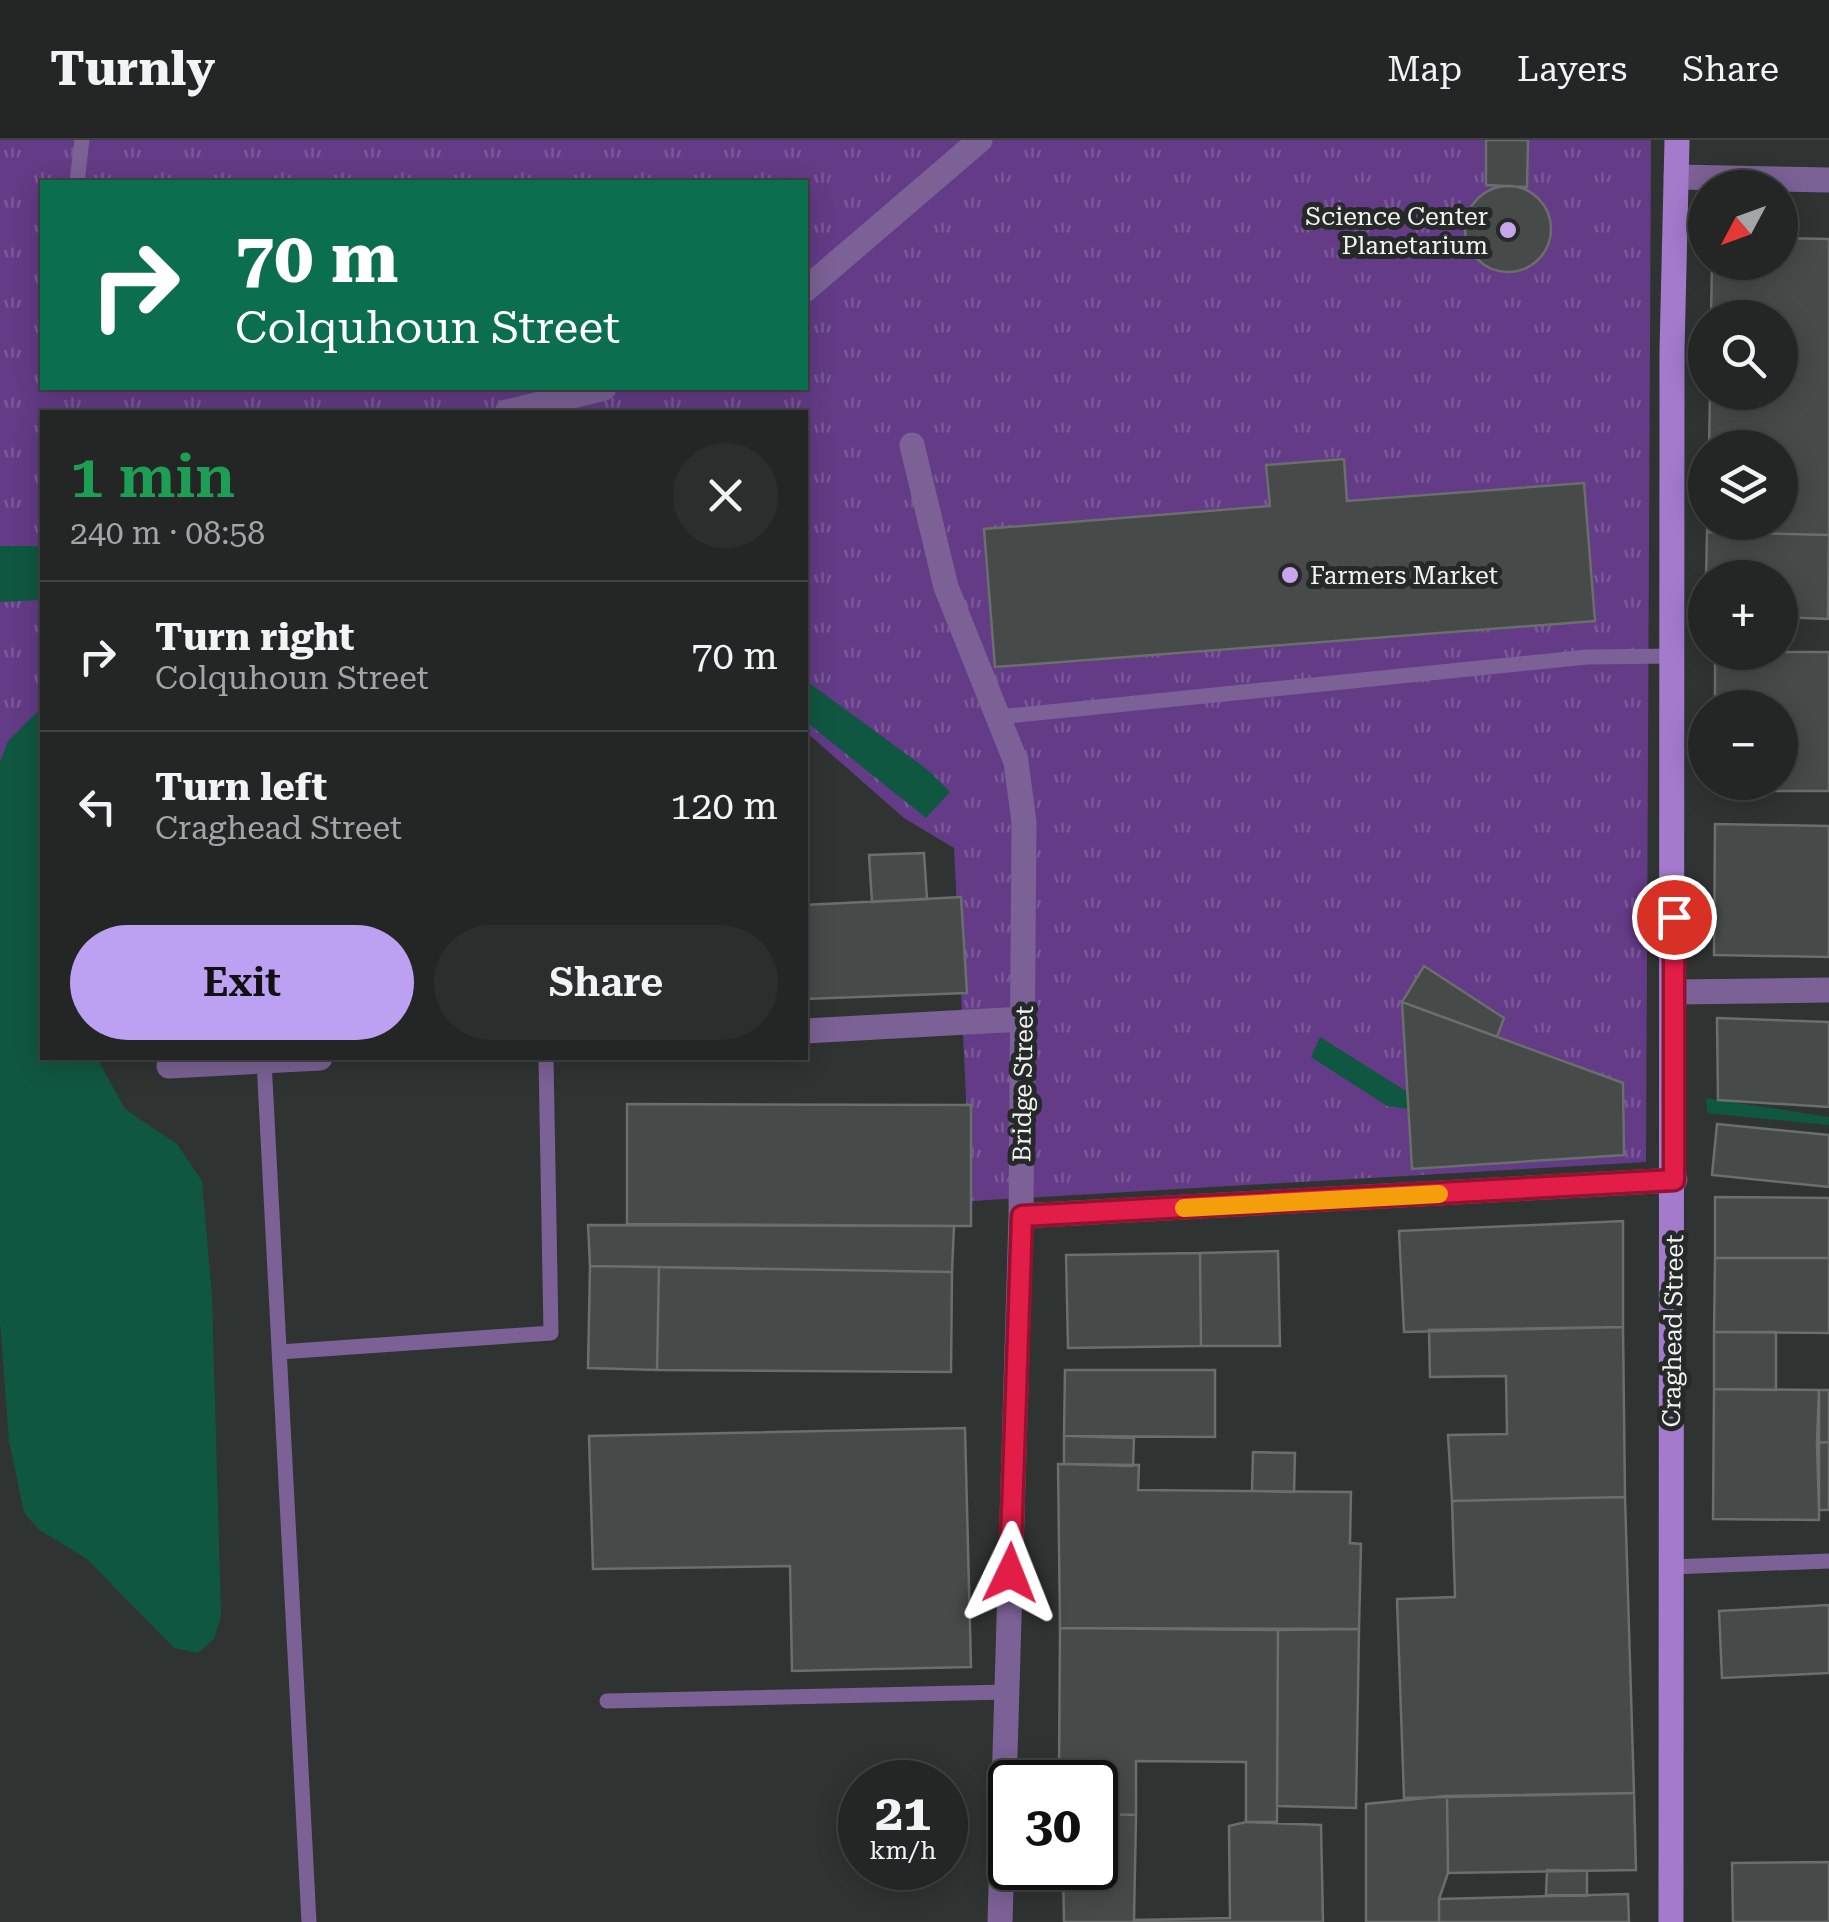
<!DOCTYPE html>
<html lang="en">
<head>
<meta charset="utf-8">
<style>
	body { margin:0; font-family:"Roboto Serif",serif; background:#2b2e2d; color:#f1f3f6; height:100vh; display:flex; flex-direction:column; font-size:38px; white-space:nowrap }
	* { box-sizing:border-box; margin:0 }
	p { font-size:32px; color:#a3a5a7 }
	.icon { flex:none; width:55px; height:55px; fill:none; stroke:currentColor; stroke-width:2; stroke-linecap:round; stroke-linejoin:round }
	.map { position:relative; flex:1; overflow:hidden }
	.panel { position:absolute; left:40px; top:270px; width:768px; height:650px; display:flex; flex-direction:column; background:#232625; border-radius:0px; box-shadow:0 5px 25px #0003,0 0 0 2px #404342 }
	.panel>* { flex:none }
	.guide { position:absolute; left:40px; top:40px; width:768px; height:210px; border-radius:0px; box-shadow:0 5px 25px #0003,0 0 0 2px #404342; background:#0b6e4f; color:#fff; overflow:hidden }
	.needle { width:65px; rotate:229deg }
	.tools { position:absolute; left:1688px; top:30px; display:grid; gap:20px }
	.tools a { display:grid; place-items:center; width:110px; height:110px; border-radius:50%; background:#232625; box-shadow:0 5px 25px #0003,0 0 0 2px #404342; font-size:50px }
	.speed { position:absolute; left:838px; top:1620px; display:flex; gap:20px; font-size:50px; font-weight:700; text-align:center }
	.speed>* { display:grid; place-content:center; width:130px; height:130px; border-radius:50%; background:#232625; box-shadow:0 5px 25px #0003,0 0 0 2px #404342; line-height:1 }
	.speed small { font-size:25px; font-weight:400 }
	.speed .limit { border:5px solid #111; border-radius:15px; background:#fff; color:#111 }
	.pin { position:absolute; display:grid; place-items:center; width:85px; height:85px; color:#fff; margin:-42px; border:5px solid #fff; border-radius:50%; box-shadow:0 2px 10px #0007 }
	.me { position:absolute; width:110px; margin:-55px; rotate:2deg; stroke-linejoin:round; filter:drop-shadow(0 0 8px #0008) }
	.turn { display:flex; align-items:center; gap:35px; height:210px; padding:0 30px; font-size:45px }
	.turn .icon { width:130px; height:130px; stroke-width:2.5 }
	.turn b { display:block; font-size:70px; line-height:85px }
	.round { display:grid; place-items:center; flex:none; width:105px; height:105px; border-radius:52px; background:#2b2e2d }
	.summary { display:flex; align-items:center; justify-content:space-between; height:170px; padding:0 30px }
	h1 { font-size:60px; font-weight:600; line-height:75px; color:#1e9e55 }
	.primary-button { display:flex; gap:20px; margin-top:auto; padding:20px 30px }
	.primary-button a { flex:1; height:115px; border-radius:60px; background:#bca0f2; color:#111; font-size:40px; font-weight:600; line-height:115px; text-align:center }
	.primary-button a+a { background:#2b2e2d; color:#f1f3f6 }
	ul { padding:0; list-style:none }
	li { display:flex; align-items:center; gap:30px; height:150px; padding:0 30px; border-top:2px solid #404342 }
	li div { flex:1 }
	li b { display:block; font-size:38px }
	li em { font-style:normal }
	header { display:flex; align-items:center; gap:60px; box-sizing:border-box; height:140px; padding:0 50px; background:#232625; border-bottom:2px solid #404342 }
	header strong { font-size:48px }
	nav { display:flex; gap:55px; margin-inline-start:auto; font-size:35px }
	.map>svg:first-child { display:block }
	.park { fill:url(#park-tufts); fill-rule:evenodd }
	.water { fill:#105741 }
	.building { fill:#464a49; stroke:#6a6e6c; stroke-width:2.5 }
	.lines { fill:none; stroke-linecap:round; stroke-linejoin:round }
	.lane { stroke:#7b6195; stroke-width:15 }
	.street { stroke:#7b6195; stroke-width:25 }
	.secondary { stroke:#a47acd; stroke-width:25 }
	.route-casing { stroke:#92132f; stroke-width:25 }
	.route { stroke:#e11d48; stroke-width:18 }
	.slow { stroke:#f59e0b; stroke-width:18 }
	.poi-dot { fill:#c9a5ee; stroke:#252927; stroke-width:4 }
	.labels { text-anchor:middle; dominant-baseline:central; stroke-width:10; stroke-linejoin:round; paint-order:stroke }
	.poi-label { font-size:25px; fill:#f2f4f3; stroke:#252927; text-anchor:end }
	.street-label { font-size:25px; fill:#f2f4f3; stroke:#252927 }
</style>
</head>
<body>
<header>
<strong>Turnly</strong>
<nav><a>Map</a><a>Layers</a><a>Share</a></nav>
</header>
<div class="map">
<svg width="1829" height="1782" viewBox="0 0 1829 1782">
	<defs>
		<pattern id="park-tufts" width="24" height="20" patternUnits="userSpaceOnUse" patternTransform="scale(2.5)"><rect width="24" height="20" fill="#633b86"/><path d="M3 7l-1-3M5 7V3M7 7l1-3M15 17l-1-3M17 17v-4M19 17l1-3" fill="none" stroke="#7a5898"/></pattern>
	</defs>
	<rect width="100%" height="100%" fill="#2f3331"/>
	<!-- park -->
	<path class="park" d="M0,0H1651L1646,1022L971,1061L954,708L904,678L805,591V272H42V915H0ZM42,42H805V248H42Z"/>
	<!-- water -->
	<path class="water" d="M0,406H42V460L0,462Z
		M805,540L928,630L950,652L926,678L805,581Z
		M42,567V918H97L125,969L177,1004L202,1041L212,1155L221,1476L214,1499L198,1513L174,1508L87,1419L38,1389L24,1372L9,1301L0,1182V622L8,601Z
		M1320,897L1406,951L1408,969L1387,966L1311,917Z
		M1706,958L1829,977V985L1707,973Z"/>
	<!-- building -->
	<path class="building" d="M1486,0H1528L1527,47L1486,45Z
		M1465 89a43 43 0 1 1 86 0a43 43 0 1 1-86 0Z
		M1780,98L1829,99V395L1707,392V382H1780V308H1709L1710,252H1780V178H1711L1712,122H1780Z
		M1344,319L1347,361L1584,343L1595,481L995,527L984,389L1270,366L1266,325Z
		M1707,392L1829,395L1828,479L1780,477V438H1706Z
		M1715,512H1829V651H1715V642H1780V568H1715Z
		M1715,684L1829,686V817L1714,815Z
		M924,713L927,759L872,762L869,715Z
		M961,757L967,853L805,859V765Z
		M1424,826L1504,878L1497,897L1402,862Z
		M1402,862L1623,943L1624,1015L1412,1029Z
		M1717,878L1829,882V967L1718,960Z
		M627,964L971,965V1086L627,1084Z
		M1717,984L1829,995V1047L1712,1035Z
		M1715,1057L1829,1058V1118H1715Z
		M1623,1081V1187L1404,1192L1399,1091Z
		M588,1085L954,1086L952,1132L590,1126Z
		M1278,1111L1280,1206H1201L1200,1113Z
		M1200,1113L1201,1206L1068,1208L1066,1115Z
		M1715,1118H1829V1193L1714,1192Z
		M590,1126L659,1127L657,1230L588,1228Z
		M659,1127L952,1132L951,1232L657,1230Z
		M1623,1187L1625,1357L1452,1361L1448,1295L1507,1294L1506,1236L1430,1237L1429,1190Z
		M1714,1192H1776V1250L1714,1249Z
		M1065,1230H1215V1297L1064,1296Z
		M1714,1249L1819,1250V1380L1713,1379Z
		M1819,1250H1829V1302L1817,1303Z
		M965,1288L971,1527L792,1531L790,1426L593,1429L589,1296Z
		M1064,1296L1134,1298L1133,1326L1064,1324Z
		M1829,1302V1370H1819L1817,1303Z
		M1253,1312L1295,1313L1294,1352L1252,1351Z
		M1058,1324L1139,1325L1138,1350L1351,1352L1350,1403L1361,1404L1359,1489L1060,1488Z
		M1625,1357L1634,1653L1404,1658L1397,1459L1455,1457L1452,1361Z
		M1829,1465V1533L1722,1538L1719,1471Z
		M1060,1488L1278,1490L1277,1682H1246V1622L1136,1621V1675L1095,1674V1642H1073V1634L1059,1635Z
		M1359,1489L1356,1668L1277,1666L1278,1490Z
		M1035,1634H1073V1642H1036Z
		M1634,1653L1636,1730L1448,1733L1447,1656Z
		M1447,1656L1448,1733L1439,1759V1782H1366V1664Z
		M1095,1674L1136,1675L1134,1780L1230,1778L1229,1686L1246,1682L1321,1685L1323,1782H1064L1063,1728H1095Z
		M1829,1722V1782H1733L1732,1723Z
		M1547,1730L1587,1731V1756L1546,1755Z
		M1628,1754L1629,1782H1439V1759Z"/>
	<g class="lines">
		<!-- lane -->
		<path class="lane" d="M77,42L82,0
			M999,577L1587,517L1673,516
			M264,921L309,1782
			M280,1212L551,1193L546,918
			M1671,1427L1829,1421
			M607,1561L1007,1552"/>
		<!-- street -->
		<path class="street" d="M1676,37L1829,40
			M805,150L980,0
			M507,272L604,248
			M912,305L946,447L1016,622L1024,682L1021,1076L1000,1782
			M1674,852L1829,850
			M805,891L1024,879
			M169,926L320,918
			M1021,1076L1675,1040"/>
		<!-- secondary -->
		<path class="secondary" d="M1671,1782L1672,211L1677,0"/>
	</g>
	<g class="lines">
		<defs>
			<path id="route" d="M1010,1433L1022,1076L1674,1040V777"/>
		</defs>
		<!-- route casing -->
		<use href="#route" class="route-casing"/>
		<!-- route -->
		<use href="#route" class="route"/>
		<!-- slow -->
		<path class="slow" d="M1184,1068L1439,1054"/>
	</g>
	<!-- markers -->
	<g class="poi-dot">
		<circle cx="1508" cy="90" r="10"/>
		<circle cx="1290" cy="435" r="10"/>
	</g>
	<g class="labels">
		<!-- poi labels -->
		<g class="poi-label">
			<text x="1488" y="76">Science Center<tspan x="1488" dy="29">Planetarium</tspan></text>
			<text x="1310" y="435" text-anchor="start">Farmers Market</text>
		</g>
		<!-- street labels -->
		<g class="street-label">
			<text transform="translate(1023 944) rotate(-89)">Bridge Street</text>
			<text transform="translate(1673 1191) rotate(-89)">Craghead Street</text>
		</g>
	</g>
</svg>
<div class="tools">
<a><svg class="needle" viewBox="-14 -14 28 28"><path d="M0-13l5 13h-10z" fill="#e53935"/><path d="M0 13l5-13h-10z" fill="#a3a5a7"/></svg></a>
<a><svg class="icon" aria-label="search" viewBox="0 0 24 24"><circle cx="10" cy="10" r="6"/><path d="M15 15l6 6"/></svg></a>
<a><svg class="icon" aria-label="layers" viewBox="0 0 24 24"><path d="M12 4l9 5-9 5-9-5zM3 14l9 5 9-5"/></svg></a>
<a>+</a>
<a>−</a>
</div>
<div class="speed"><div>21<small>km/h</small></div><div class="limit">30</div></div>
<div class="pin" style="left:1674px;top:777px;background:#d93025"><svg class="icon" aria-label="arrive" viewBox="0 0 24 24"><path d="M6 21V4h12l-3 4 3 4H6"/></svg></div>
<svg class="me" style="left:1010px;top:1433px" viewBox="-20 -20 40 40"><path d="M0-17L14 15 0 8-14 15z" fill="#e11d48" stroke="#fff" stroke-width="4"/></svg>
<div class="guide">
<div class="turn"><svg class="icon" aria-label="right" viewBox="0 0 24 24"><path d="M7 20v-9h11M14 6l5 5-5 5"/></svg><div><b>70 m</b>Colquhoun Street</div></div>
</div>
<section class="panel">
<div class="summary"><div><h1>1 min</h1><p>240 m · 08:58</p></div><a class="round"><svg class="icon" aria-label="close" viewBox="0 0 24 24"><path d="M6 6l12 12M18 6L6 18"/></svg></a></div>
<ul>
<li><svg class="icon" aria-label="right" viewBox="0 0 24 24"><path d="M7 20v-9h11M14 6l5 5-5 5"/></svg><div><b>Turn right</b><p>Colquhoun Street</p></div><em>70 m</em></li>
<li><svg class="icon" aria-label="left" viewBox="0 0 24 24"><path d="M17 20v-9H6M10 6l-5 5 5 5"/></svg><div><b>Turn left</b><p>Craghead Street</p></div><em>120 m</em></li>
</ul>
<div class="primary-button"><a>Exit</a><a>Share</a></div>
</section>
</div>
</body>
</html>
